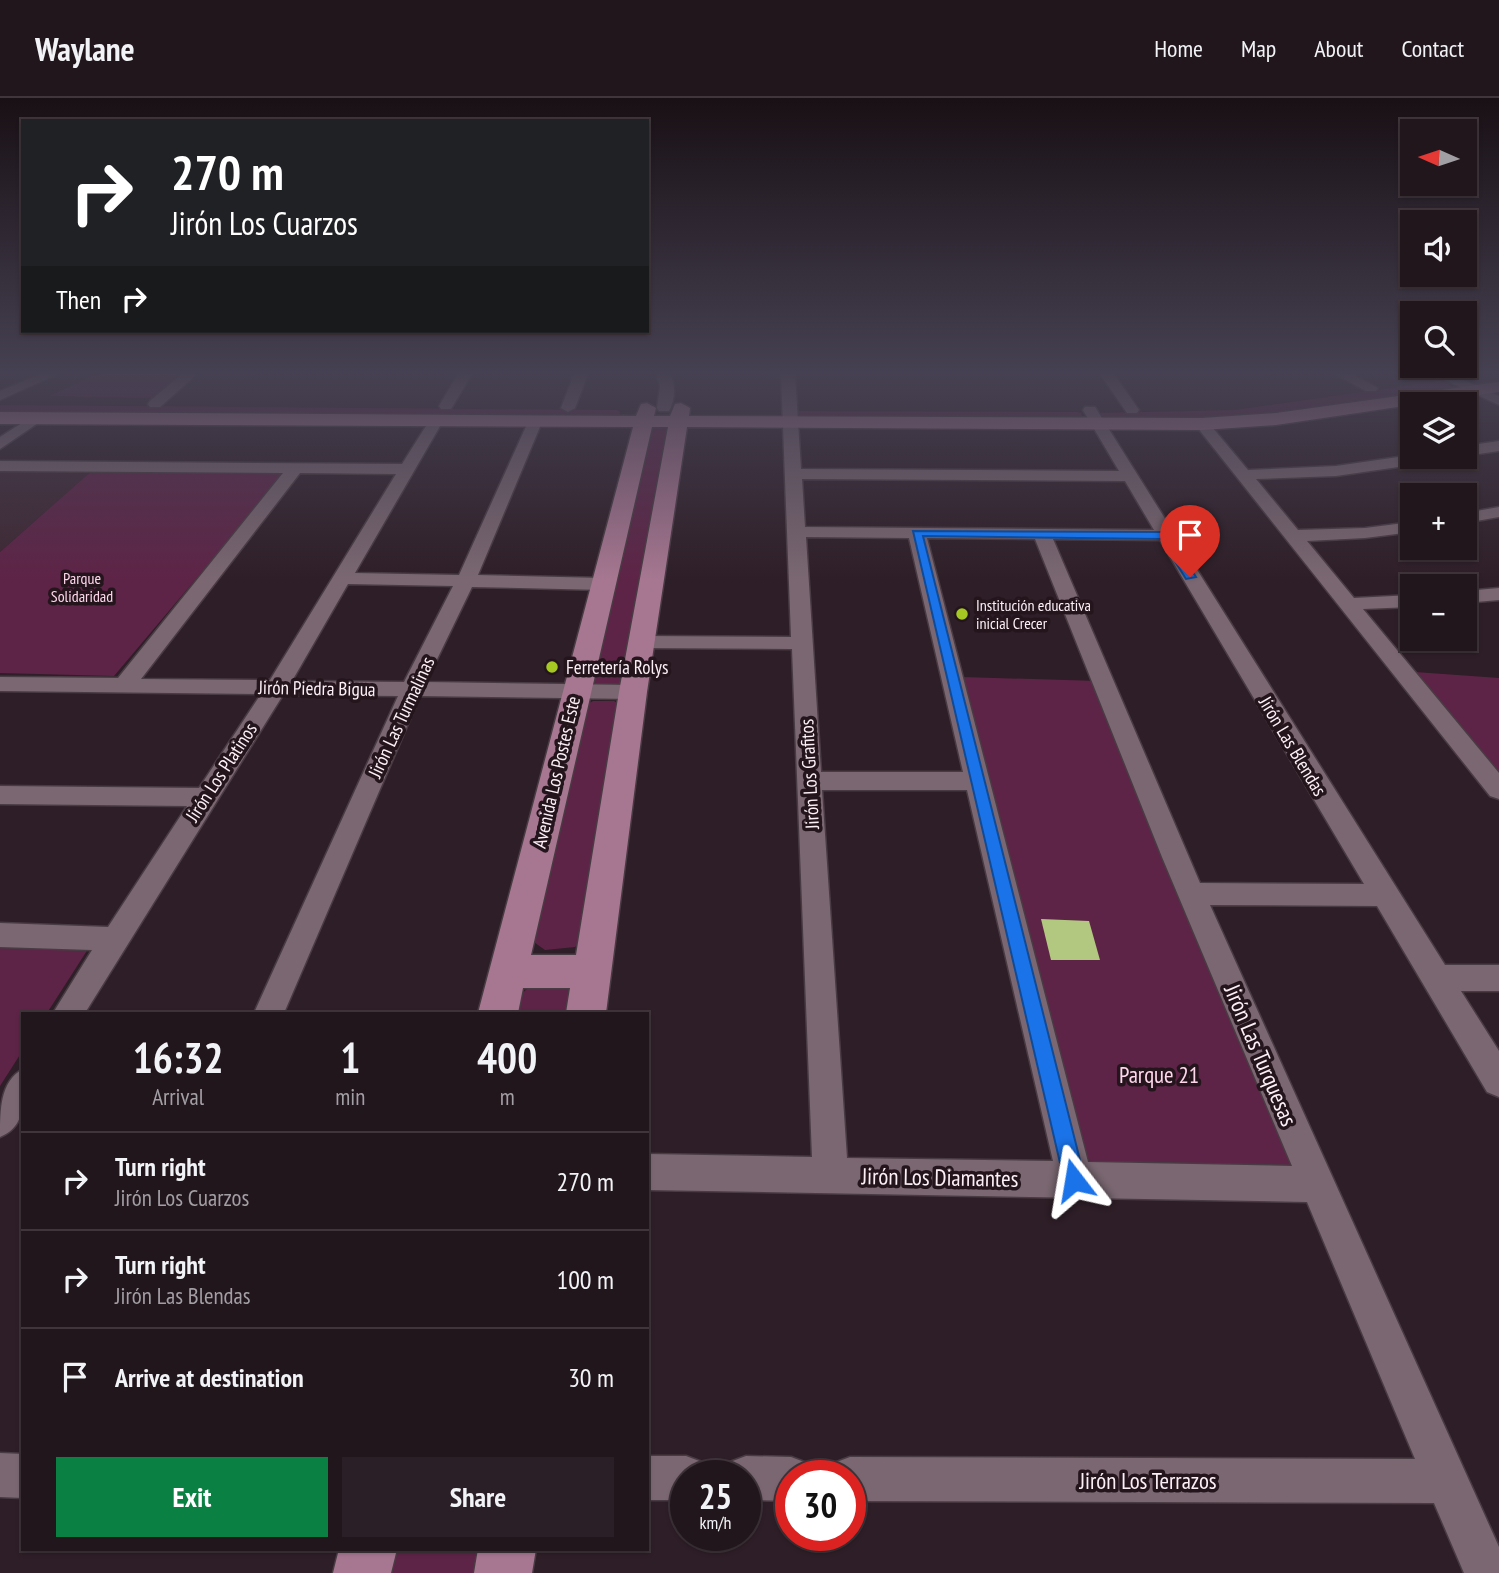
<!DOCTYPE html>
<html lang="en">
<head>
<meta charset="utf-8">
<style>
	body { margin:0; font-family:"PT Sans Narrow",sans-serif; background:#2a1f26; color:#f1f3f6; height:100vh; display:flex; flex-direction:column; font-size:26px; white-space:nowrap }
	* { box-sizing:border-box; margin:0 }
	p { font-size:23px; color:#a29fa4 }
	.icon { flex:none; width:38px; height:38px; fill:none; stroke:currentColor; stroke-width:2; stroke-linecap:round; stroke-linejoin:round }
	.map { position:relative; flex:1; overflow:hidden }
	.panel { position:absolute; left:21px; top:914px; width:628px; height:539px; display:flex; flex-direction:column; background:#22161d; border-radius:0px; box-shadow:0 2px 5px #0004,0 0 0 2px #3f353b }
	.panel>* { flex:none }
	.hud { position:absolute; left:21px; top:21px; width:628px; height:214px; border-radius:0px; box-shadow:0 2px 5px #0004,0 0 0 2px #3f353b; background:#202124; color:#fff; overflow:hidden }
	.needle { width:46px; rotate:273deg }
	.controls { position:absolute; left:1400px; top:21px; display:grid; gap:14px }
	.controls a { display:grid; place-items:center; width:77px; height:77px; border-radius:0px; background:#22161d; box-shadow:0 2px 5px #0004,0 0 0 2px #3f353b; font-size:35px }
	.speed { position:absolute; left:670px; top:1362px; display:flex; gap:14px; font-size:35px; font-weight:700; text-align:center }
	.speed>* { display:grid; place-content:center; width:91px; height:91px; border-radius:50%; background:#22161d; box-shadow:0 2px 5px #0004,0 0 0 2px #3f353b; line-height:1 }
	.speed small { font-size:18px; font-weight:400 }
	.speed .limit { border:10px solid #d22; background:#fff; color:#111 }
	.pin { position:absolute; display:grid; place-items:center; width:60px; height:60px; color:#fff; margin:-72px -30px; border-radius:50% 50% 50% 0; rotate:-45deg; box-shadow:0 0 7px #0007 }
	.pin .icon { rotate:45deg }
	.me { position:absolute; width:77px; margin:-38px; rotate:346deg; stroke-linejoin:round; filter:drop-shadow(0 0 5px #0008) }
	.turn { display:flex; align-items:center; gap:24px; height:147px; padding:0 35px; font-size:32px }
	.turn .icon { width:91px; height:91px; stroke-width:2.5 }
	.turn b { display:block; font-size:49px; line-height:60px }
	.then { display:flex; align-items:center; height:66px; padding:0 35px; background:#0003; gap:14px; font-size:26px }
	.eta { display:flex; justify-content:space-evenly; align-items:center; height:119px; text-align:center }
	.eta b { font-size:42px; font-weight:700; line-height:49px }
	.cta { display:flex; gap:14px; margin-top:auto; padding:14px 35px }
	.cta a { flex:1; height:80px; border-radius:0px; background:#0b8043; color:#fff; font-size:28px; font-weight:700; line-height:80px; text-align:center }
	.cta a+a { background:#2a1f26; color:#f1f3f6 }
	ul { padding:0; list-style:none }
	li { display:flex; align-items:center; gap:21px; height:98px; padding:0 35px; border-top:2px solid #3f353b }
	li div { flex:1 }
	li b { display:block; font-size:26px }
	li em { font-style:normal }
	header { display:flex; align-items:center; gap:42px; box-sizing:border-box; height:98px; padding:0 35px; background:#22161d; border-bottom:2px solid #3f353b }
	header strong { font-size:33px }
	nav { display:flex; gap:38px; margin-inline-start:auto; font-size:24px }
	.map>svg:first-child { display:block }
	.built { fill:#3e2834 }
	.green { fill:#5e2447 }
	.building { fill:#b2c77f }
	.lines { fill:none; stroke-linecap:round; stroke-linejoin:round }
	.minor-casing { stroke:#493b43; stroke-width:3 }
	.major-casing { stroke:#493b43; stroke-width:3 }
	.minor { fill:#7a6771; fill-rule:evenodd }
	.major { fill:#a77791; fill-rule:evenodd }
	.route { fill:#1a73e8; stroke:#114b97; stroke-width:2 }
	.poi-dot { fill:#a5c822; stroke:#24151d; stroke-width:2.5 }
	.labels { text-anchor:middle; dominant-baseline:central; stroke-width:7; stroke-linejoin:round; paint-order:stroke }
	.far-park-label { font-size:16px; fill:#fed7eb; stroke:#24151d }
	.far-poi-label { font-size:16px; fill:#fcf0f6; stroke:#24151d; text-anchor:start }
	.poi-label { font-size:19px; fill:#fcf0f6; stroke:#24151d; text-anchor:start }
	.street-label { font-size:19px; fill:#fcf0f6; stroke:#24151d }
	.near-street-label { font-size:23px; fill:#fcf0f6; stroke:#24151d }
	.near-park-label { font-size:23px; fill:#fed7eb; stroke:#24151d }
</style>
</head>
<body>
<header>
<strong>Waylane</strong>
<nav><a>Home</a><a>Map</a><a>About</a><a>Contact</a></nav>
</header>
<div class="map">
<svg width="1499" height="1475" viewBox="0 0 1499 1475">
	<rect width="100%" height="100%" fill="#2e1e27"/>
	<!-- built -->
	<path class="built" d="M0,372H93L0,454Z"/>
	<!-- green -->
	<path class="green" d="M98,276H183L155,300L49,298Z
		M1440,283L1445,284L1457,292L1274,319L1105,324L1097,315L1235,312Z
		M0,307L617,312L620,314L618,320L0,317Z
		M799,313L1077,314L1081,315L1083,321L796,320V315Z
		M655,329H668L627,579L620,587L600,588L590,583L650,332Z
		M95,370L288,372L114,578L0,575V454Z
		M1415,574L1499,580V678Z
		M962,579L1098,583L1301,1071L1085,1069Z
		M593,603H614L623,608L585,840L575,849L545,852L531,842L582,609Z
		M0,850L88,851L47,915H23V952L0,988Z
		M566,886L574,896L571,915H514C521,883 537,887 566,886Z
		M390,1451H487L483,1475H385Z"/>
	<!-- building -->
	<path class="building" d="M1041,821L1089,823L1100,862H1051Z"/>
	<g class="lines">
		<defs>
			<path id="minor" d="M40,276H58L0,302V293Z
				M182,276H197L160,309H150L148,306L150,303Z
				M458,276H472L451,311H441L439,308Z
				M574,276H588L575,310L568,314L561,310Z
				M656,276H670C676,287 675,302 669,313H659L657,310L660,288Z
				M781,276H795L801,371L1119,373L1083,312L1085,309H1095L1445,867H1499V893H1461L1499,953V999L1487,994L1377,808L1210,807L1499,1449V1475H1464L1434,1405L850,1403V1377H830L834,1365L850,1359L1415,1361L1307,1104L648,1092V1056L812,1059L792,551L642,550L635,548L632,544L635,540L642,538L791,539ZM802,381L1125,383L1154,432L805,429ZM806,439L909,440L963,674H821ZM927,440L1035,441L1162,759L1292,1068L1088,1064ZM1053,441L1160,442L1364,786L1200,785ZM822,692H967L1053,1063L847,1060Z
				M1100,276H1114L1139,312L1137,315H1127Z
				M1335,276H1352L1378,290L1376,293H1366Z
				M1432,276H1450L1499,298V307Z
				M36,316L41,317L43,320L41,323L0,351V339Z
				M436,319L443,323L355,475L459,477L528,324L535,320L542,324L478,477L603,480L613,486L603,492L472,489L426,584L633,587L641,589L644,594L641,599L633,601L420,598L284,915H254L398,598L283,597L85,915H53L92,852L0,849V825L108,829L187,708L0,706V688L199,690L261,596L0,593V579L118,580L283,375L0,373V363L402,366L431,320ZM300,375L396,376L270,582L141,581ZM348,486L453,488L404,584L292,583Z
				M1202,322L1207,323L1248,372L1336,368L1412,357L1441,359L1433,364L1336,378L1256,381L1298,432L1365,430L1412,424V434L1365,440L1307,443L1354,500L1412,497V509L1363,511L1499,675V701L1490,698L1197,329L1195,326Z
				M1499,343V353L1465,358V348Z
				M1499,409V419L1465,425V415Z
				M1499,490V502L1465,505V493Z
				M23,971C23,998 29,1027 0,1039C0,1012 0,983 23,971Z
				M0,1355L23,1356V1400L0,1399Z
				M648,1358H686L702,1364L707,1377H686V1402H648Z
				M746,1358L791,1359L807,1365L811,1377H791V1403L746,1402V1377H725L730,1364Z"/>
			<path id="major" d="M1499,284V294L1276,327L1202,332L687,329L647,594L606,915H566L570,890H523L518,915H478L633,329L0,326V314L636,318L641,306L647,305L656,310L654,318H670L675,306L681,305L690,310L689,318L1202,320L1276,315ZM652,329H668L619,594L576,857H531Z
				M339,1451H397L391,1475H333Z
				M478,1451H536L532,1475H474Z"/>
		</defs>
		<!-- minor casing -->
		<use href="#minor" class="minor-casing"/>
		<!-- major casing -->
		<use href="#major" class="major-casing"/>
		<!-- minor -->
		<use href="#minor" class="minor"/>
		<!-- major -->
		<use href="#major" class="major"/>
	</g>
	<!-- sky -->
	<linearGradient id="sky" x2="0" y2="1"><stop stop-color="#191015"/><stop offset="0.57" stop-color="#464152"/><stop offset="1" stop-color="#464152" stop-opacity="0"/></linearGradient>
	<rect width="1499" height="482" fill="url(#sky)"/>
	<!-- route -->
	<path class="route" d="M913,433L1165,434L1169,435L1196,479L1186,481L1161,441L923,438L1085,1082L1082,1089L1074,1093L1067,1089L1064,1082Z"/>
	<!-- markers -->
	<g class="poi-dot">
		<circle cx="962" cy="516" r="7"/>
		<circle cx="552" cy="569" r="7"/>
	</g>
	<g class="labels">
		<!-- far-park labels -->
		<g class="far-park-label">
			<text x="82" y="480">Parque<tspan x="82" dy="18">Solidaridad</tspan></text>
		</g>
		<!-- far-poi labels -->
		<g class="far-poi-label">
			<text x="976" y="507">Institución educativa<tspan x="976" dy="18">inicial Crecer</tspan></text>
		</g>
		<!-- poi labels -->
		<g class="poi-label">
			<text x="566" y="569">Ferretería Rolys</text>
		</g>
		<!-- street labels -->
		<g class="street-label">
			<text transform="translate(317 590) rotate(1)">Jirón Piedra Bigua</text>
			<text transform="translate(401 619) rotate(-65)">Jirón Las Turmalinas</text>
			<text transform="translate(1293 648) rotate(59)">Jirón Las Blendas</text>
			<text transform="translate(221 674) rotate(-57)">Jirón Los Platinos</text>
			<text transform="translate(556 674) rotate(-77)">Avenida Los Postes Este</text>
			<text transform="translate(809 676) rotate(-93)">Jirón Los Grafitos</text>
		</g>
		<!-- near-street labels -->
		<g class="near-street-label">
			<text transform="translate(1261 957) rotate(67)">Jirón Las Turquesas</text>
			<text transform="translate(940 1079) rotate(1)">Jirón Los Diamantes</text>
			<text x="1148" y="1382">Jirón Los Terrazos</text>
		</g>
		<!-- near-park labels -->
		<g class="near-park-label">
			<text x="1159" y="976">Parque 21</text>
		</g>
	</g>
</svg>
<div class="controls">
<a><svg class="needle" viewBox="-14 -14 28 28"><path d="M0-13l5 13h-10z" fill="#e53935"/><path d="M0 13l5-13h-10z" fill="#a29fa4"/></svg></a>
<a><svg class="icon" aria-label="sound" viewBox="0 0 24 24"><path d="M4 9h4l5-4v14l-5-4H4zM17 9q2 3 0 6"/></svg></a>
<a><svg class="icon" aria-label="search" viewBox="0 0 24 24"><circle cx="10" cy="10" r="6"/><path d="M15 15l6 6"/></svg></a>
<a><svg class="icon" aria-label="layers" viewBox="0 0 24 24"><path d="M12 4l9 5-9 5-9-5zM3 14l9 5 9-5"/></svg></a>
<a>+</a>
<a>−</a>
</div>
<div class="speed"><div>25<small>km/h</small></div><div class="limit">30</div></div>
<div class="pin" style="left:1190px;top:479px;background:#d93025"><svg class="icon" aria-label="arrive" viewBox="0 0 24 24"><path d="M6 21V4h12l-3 4 3 4H6"/></svg></div>
<svg class="me" style="left:1074px;top:1082px" viewBox="-20 -20 40 40"><path d="M0-17L14 15 0 8-14 15z" fill="#1a73e8" stroke="#fff" stroke-width="4"/></svg>
<div class="hud">
<div class="turn"><svg class="icon" aria-label="right" viewBox="0 0 24 24"><path d="M7 20v-9h11M14 6l5 5-5 5"/></svg><div><b>270 m</b>Jirón Los Cuarzos</div></div>
<div class="then">Then<svg class="icon" aria-label="right" viewBox="0 0 24 24"><path d="M7 20v-9h11M14 6l5 5-5 5"/></svg></div>
</div>
<section class="panel">
<div class="eta">
<div><b>16:32</b><p>Arrival</p></div>
<div><b>1</b><p>min</p></div>
<div><b>400</b><p>m</p></div>
</div>
<ul>
<li><svg class="icon" aria-label="right" viewBox="0 0 24 24"><path d="M7 20v-9h11M14 6l5 5-5 5"/></svg><div><b>Turn right</b><p>Jirón Los Cuarzos</p></div><em>270 m</em></li>
<li><svg class="icon" aria-label="right" viewBox="0 0 24 24"><path d="M7 20v-9h11M14 6l5 5-5 5"/></svg><div><b>Turn right</b><p>Jirón Las Blendas</p></div><em>100 m</em></li>
<li><svg class="icon" aria-label="arrive" viewBox="0 0 24 24"><path d="M6 21V4h12l-3 4 3 4H6"/></svg><div><b>Arrive at destination</b></div><em>30 m</em></li>
</ul>
<div class="cta"><a>Exit</a><a>Share</a></div>
</section>
</div>
</body>
</html>
